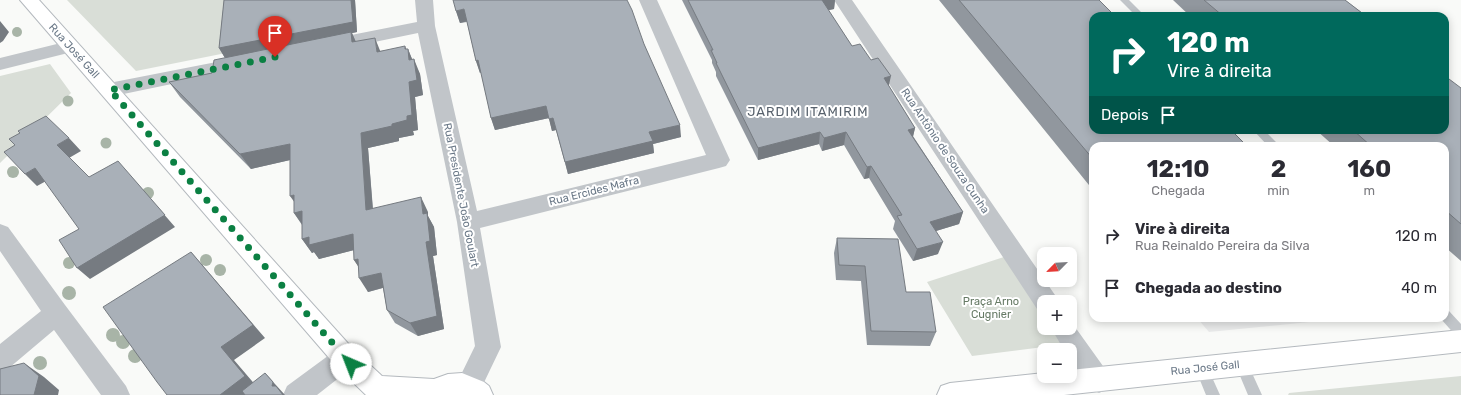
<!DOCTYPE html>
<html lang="pt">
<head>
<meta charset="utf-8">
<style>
	body { margin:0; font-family:Rubik,sans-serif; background:#f2f2f3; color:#2b2b33; height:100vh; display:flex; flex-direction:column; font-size:15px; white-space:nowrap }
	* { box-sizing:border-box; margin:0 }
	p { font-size:13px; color:#7c7c81 }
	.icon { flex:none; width:22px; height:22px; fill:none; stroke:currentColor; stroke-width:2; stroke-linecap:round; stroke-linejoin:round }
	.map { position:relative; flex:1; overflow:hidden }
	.side { position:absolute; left:1089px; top:142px; width:360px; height:180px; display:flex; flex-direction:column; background:#fff; border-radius:12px; box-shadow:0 2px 10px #0003 }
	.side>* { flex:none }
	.guide { position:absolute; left:1089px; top:12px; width:360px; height:122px; border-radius:12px; box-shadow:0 2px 10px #0003; background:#00695c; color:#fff; overflow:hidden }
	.needle { width:26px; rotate:246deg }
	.buttons { position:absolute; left:1037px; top:247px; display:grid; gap:8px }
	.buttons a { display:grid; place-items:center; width:40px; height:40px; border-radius:8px; background:#fff; box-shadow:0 2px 10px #0003; font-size:20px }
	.pin { position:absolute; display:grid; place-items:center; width:34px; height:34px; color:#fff; margin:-41px -17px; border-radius:50% 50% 50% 0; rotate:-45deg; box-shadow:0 0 4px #0007 }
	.pin .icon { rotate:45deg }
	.me { position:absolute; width:44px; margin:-22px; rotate:316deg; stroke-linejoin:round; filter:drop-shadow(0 0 3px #0008) }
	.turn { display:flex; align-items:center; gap:14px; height:84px; padding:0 12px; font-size:18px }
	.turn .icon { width:52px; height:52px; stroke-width:2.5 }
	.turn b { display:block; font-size:28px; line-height:34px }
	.then { display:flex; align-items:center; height:38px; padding:0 12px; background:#0003; gap:8px; font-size:15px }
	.eta { display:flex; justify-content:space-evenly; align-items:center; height:68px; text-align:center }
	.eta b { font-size:24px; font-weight:700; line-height:28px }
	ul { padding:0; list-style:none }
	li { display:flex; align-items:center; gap:12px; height:52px; padding:0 12px }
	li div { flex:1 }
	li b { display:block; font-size:15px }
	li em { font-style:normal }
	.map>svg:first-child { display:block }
	.built { fill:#eaebeb }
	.green { fill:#d9ded7 }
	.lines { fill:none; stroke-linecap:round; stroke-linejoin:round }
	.secondary-casing { stroke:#b4b9be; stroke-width:2 }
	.service { fill:#c1c5c9; fill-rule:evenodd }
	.minor { fill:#c1c5c9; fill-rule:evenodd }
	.secondary { fill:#fff; fill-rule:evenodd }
	.tree { fill:#a8b4a7 }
	.wall { fill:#91979e }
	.shaded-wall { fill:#767b81 }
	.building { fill:#a9b0b8; stroke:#767b81 }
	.route { stroke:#0b8043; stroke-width:7; stroke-dasharray:0 12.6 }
	.labels { text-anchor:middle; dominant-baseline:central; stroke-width:4; stroke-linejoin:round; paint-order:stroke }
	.street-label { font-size:11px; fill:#6a7887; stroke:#fff }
	.park-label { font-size:11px; fill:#667a65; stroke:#fff }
	.quarter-label { font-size:13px; letter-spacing:1px; fill:#58626d; stroke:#fff }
</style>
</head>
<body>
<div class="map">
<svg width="1461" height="395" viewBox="0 0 1461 395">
	<rect width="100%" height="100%" fill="#f9faf8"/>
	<!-- built -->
	<path class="built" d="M1197,318H1350L1209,332Z"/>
	<!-- green -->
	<path class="green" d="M67,0H231L226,53L136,71Z
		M50,64L71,93L0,163V76Z
		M1007,256L1044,311V328H1056L1067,344L972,356L927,282Z
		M1461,376V395H1288L1289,393Z"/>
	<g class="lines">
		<defs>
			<path id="secondary" d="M20,0H39L354,350L382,376L434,379L448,374L462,373L484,382L489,386L493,395H366L336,366Z
				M1461,330V352L1064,395H937L941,386L950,383L1044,373V376H1070V370Z"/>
		</defs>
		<!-- secondary casing -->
		<use href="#secondary" class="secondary-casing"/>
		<!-- service -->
		<path class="service" d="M1120,0H1129L1145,16H1136Z
			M1253,130H1264L1280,146H1268Z
			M1445,310L1449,311L1461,324V339L1457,337L1441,319L1445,318Z
			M1241,358L1246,360L1262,395H1248L1235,364L1236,360Z
			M1201,362L1206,364L1220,395H1206L1195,368L1196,364Z"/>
		<!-- minor -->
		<path class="minor" d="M415,0H433L435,26L477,211L706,155L639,0H657L730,160L726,166L719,168L480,228L501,347L478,395H458L455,387L475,346L457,222L418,33L326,52L319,50L317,46L319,42L326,40L417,22Z
			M834,0H852L1055,295L1058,302H1044V312L1037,309Z
			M69,41L76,43L78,47L76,51L0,70V58Z
			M242,57L249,58L252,63L249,68L109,97L102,95L99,90L102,85L109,83Z
			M0,224L8,227L65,305L126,386L130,395H101L54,330L9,368L0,372V344L41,311L0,251Z
			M1070,320L1108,373L1112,381L1108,389L1099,393L1090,389L1070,360V350H1064L1051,328H1070Z
			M345,346L354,350L358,358L354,366L317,395H283L287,386L336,350Z"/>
		<!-- secondary -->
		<use href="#secondary" class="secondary"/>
	</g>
	<!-- trees -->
	<g class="tree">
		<circle cx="17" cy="32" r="5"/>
		<circle cx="68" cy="101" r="5.5"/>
		<circle cx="106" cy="143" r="5.5"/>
		<circle cx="13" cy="172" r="6"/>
		<circle cx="148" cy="193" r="6"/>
		<circle cx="206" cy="260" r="6"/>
		<circle cx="69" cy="263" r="6"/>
		<circle cx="220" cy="270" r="6"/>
		<circle cx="69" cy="293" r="7"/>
		<circle cx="113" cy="335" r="7"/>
		<circle cx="123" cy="342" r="7"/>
		<circle cx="135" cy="356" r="7"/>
		<circle cx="40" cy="363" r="7"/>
	</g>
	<!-- wall -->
	<path class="wall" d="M224,0H355L357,32L352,33L356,42L380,51L408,49L412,59L420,74L423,95L415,97L418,130L413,131L414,135L399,138V141L368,148L373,209L428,212V216L434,227L437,255L433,256L444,329L418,336L395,323L387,310L383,288L368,292L359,267L354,260V250L319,259L314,252L312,253L302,239V225L294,213V201L290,160L251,169L180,97L169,82L212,73L225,58L219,48Z
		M682,0H835L834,9L828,10L852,46L889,86L915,128L913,136L963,212L959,224L936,231L938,254L913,261L893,229L895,221L869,178L864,179L844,145L822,151L819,144L758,160L716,76V72L712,63V60Z
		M939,0H1099L1093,146V190Z
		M1173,0H1345L1366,16H1190Z
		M456,11L644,44L681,137L653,144L654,153L568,174L556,130L552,131L549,118L495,130L491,118L481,72L480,73L476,61L467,22L460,23Z
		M1461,88V261L1445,247V146H1334L1316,130H1445Z
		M837,238L906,292L936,332L930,346L867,345L861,281L836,280L834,253Z
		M1197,318H1213L1201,322Z"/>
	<!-- shaded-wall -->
	<path class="shaded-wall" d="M351,0H355L357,32L352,33L358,47L225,58L219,48Z
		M821,0H835L834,9L820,12Z
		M464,9L468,21L460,23L456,11Z
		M0,21L9,32L3,41L0,43Z
		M375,38L381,53L377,52Z
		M405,46L409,55L408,49L414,64L416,75L405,49Z
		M414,59L420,74L423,95L415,97L418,130L413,131L414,135L399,138V141L368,148L374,225L366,210L361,133L392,124L407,116L409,82Z
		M478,60L482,72L480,73L476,61Z
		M891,76L888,89L884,78Z
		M546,106L549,118L495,130L491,118Z
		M553,118L556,130L552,131L549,119Z
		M680,125L681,137L653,144L654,153L568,174L565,162L649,132Z
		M915,128L912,141L908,130Z
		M820,132L819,144L758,160V148Z
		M846,132L844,145L822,151L824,138Z
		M69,138L81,151L69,158L57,145Z
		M290,144L299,158L251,169L240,154Z
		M871,166L869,178L864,179L867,167Z
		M35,168L48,180L37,186L25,174Z
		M129,174L175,227L90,279L77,268Z
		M294,195L300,210L290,196Z
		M421,197L428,212V216L434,227L437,255L433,256L444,329L418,336L410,323L426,242Z
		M302,211L304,227L294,213Z
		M963,212L959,224L926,234L930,222Z
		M353,234L362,248L319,259L314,252L312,253L302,239L309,237Z
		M943,242L938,254L913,261L917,249Z
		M191,252L265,338L234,360L258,388L249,395H220Z
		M358,259L363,274L354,260Z
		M381,273L389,286L368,292L359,278Z
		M1204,318H1213L1201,322Z
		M24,363L44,377L59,390L58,395H34Z
		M265,373L285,395H283L272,386Z"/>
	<!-- building -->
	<path class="building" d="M224,0H351L353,22L219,48Z
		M453,0H627L632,10L644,44L680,125L649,132L653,141L565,162L553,118L549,119L546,106L491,118L478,60L476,61L464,9L456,11Z
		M688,0H822L852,46L860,44L871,60L878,58L891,76L884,78L915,128L908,130L963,212L930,222L943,242L917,249L897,216L902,215L871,166L867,167L846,132L824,138L820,132L758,148L716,63H717L711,50H713Z
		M959,0H1099L1115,16H1093V130H1231L1247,146H1093V159Z
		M1204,0H1345L1366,16H1223Z
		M351,32L352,42L375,38L377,52L405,46V49H408L409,60L414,59L417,80L409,82L412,115L407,116V120L392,124V126L361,133L366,210L421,197L423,214L427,213L430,241L426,242L437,316L410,323L387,310L381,273L359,278L358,259L354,260L353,234L309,245V237L302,239V211L294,213V195L290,196V144L240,154L169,82L212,73L214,60Z
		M1445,76L1461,88V224L1445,210V146H1371L1353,130H1445Z
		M46,116L69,138L57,145L89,177L118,161L165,215L77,268L59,240L79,229L35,168L25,174L4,152L15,145L9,139L20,133L18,131Z
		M837,238L898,239L906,292H930L936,332L871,331L865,266L839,265Z
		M191,252L253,325L221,347L245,376L220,395H167L157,382L103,307Z
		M24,363L39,376L34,395H0V369Z
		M265,373L273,382L272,386H276L283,395H245L242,391Z"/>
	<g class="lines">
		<!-- route -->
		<path class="route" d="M275,57L110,90L351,364"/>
	</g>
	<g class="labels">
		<!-- street labels -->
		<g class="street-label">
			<text transform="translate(74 51) rotate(48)">Rua José Gall</text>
			<text transform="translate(945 151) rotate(56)">Rua Antônio de Souza Cunha</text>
			<text transform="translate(594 191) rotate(-14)">Rua Ercides Mafra</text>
			<text transform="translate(461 195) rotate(79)">Rua Presidente João Goulart</text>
			<text transform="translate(1205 368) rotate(-6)">Rua José Gall</text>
		</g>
		<!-- park labels -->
		<g class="park-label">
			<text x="991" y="301">Praça Arno<tspan x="991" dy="13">Cugnier</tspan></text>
		</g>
		<!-- quarter labels -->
		<g class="quarter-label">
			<text x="808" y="111">JARDIM ITAMIRIM</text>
		</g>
	</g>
</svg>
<div class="buttons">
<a><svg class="needle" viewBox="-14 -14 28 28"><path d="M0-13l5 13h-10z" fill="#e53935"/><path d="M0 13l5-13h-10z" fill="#7c7c81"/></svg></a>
<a>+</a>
<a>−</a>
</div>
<div class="pin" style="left:275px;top:57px;background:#d93025"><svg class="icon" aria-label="arrive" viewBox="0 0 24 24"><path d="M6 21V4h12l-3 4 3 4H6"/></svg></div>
<svg class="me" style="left:351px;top:364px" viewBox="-20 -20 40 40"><circle r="19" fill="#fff"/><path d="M0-13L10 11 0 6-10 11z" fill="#0b8043"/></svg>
<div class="guide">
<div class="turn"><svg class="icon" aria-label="right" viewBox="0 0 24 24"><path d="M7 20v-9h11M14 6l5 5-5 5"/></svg><div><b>120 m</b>Vire à direita</div></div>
<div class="then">Depois<svg class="icon" aria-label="arrive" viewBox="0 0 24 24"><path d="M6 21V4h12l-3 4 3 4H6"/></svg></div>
</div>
<section class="side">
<div class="eta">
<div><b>12:10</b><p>Chegada</p></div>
<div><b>2</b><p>min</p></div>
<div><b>160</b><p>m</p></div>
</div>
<ul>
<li><svg class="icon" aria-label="right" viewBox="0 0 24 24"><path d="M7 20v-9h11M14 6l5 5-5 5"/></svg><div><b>Vire à direita</b><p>Rua Reinaldo Pereira da Silva</p></div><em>120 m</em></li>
<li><svg class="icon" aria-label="arrive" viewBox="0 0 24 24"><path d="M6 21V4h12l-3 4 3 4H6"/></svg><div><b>Chegada ao destino</b></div><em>40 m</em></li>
</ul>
</section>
</div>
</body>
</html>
